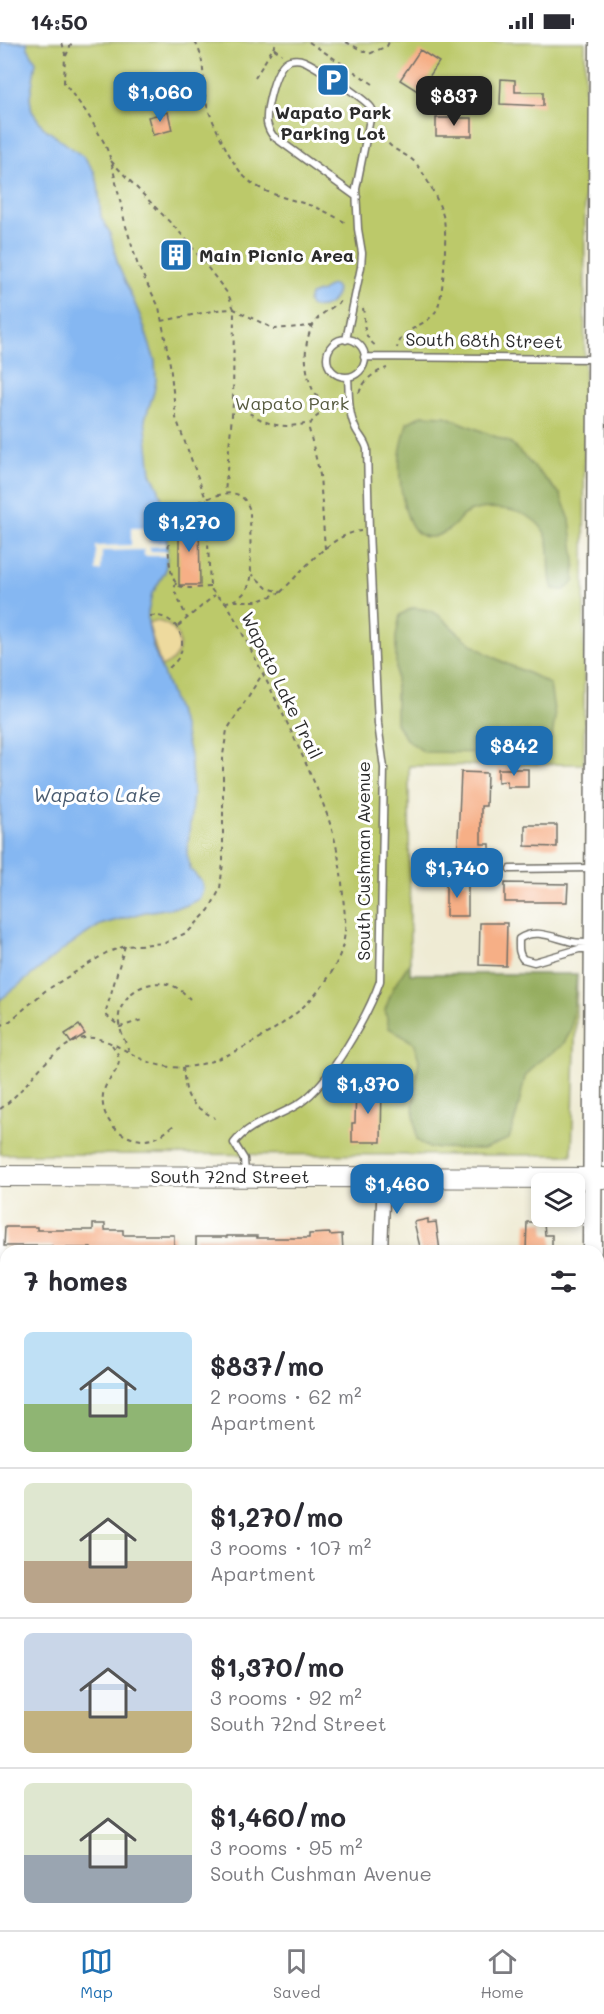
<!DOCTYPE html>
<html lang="en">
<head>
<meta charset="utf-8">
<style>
	body { margin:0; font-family:Mali,sans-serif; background:#f2f2f3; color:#2b2b33; height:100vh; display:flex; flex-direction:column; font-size:22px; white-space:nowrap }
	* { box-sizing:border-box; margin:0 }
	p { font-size:20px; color:#7c7c81 }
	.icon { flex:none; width:33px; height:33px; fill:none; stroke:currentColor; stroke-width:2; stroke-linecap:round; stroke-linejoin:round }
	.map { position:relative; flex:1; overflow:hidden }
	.side { position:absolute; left:0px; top:1203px; width:604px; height:686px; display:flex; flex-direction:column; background:#fff; border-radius:18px 18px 0 0; box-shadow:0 3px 9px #0003 }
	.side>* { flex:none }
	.buttons { position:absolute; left:531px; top:1131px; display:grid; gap:12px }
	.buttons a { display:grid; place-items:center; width:54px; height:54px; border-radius:9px; background:#fff; box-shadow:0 3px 9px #0003; font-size:30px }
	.price { position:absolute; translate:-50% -51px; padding:0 14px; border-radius:12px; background:#1f6fb2; color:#fff; font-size:20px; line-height:39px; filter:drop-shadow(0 2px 3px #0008) }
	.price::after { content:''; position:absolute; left:50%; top:36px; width:18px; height:14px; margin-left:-9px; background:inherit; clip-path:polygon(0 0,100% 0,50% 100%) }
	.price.active { background:#222; color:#fff }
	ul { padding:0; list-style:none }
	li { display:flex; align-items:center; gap:18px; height:150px; padding:0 24px }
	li+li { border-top:2px solid #e1e1e2 }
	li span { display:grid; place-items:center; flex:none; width:168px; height:120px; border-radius:9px; color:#555 }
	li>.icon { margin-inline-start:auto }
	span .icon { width:72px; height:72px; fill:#fffc; stroke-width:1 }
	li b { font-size:26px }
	h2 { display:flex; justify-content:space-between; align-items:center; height:72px; padding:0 24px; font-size:26px }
	.status { display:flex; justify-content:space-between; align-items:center; height:42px; padding:0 30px; background:#fff; direction:ltr }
	.status svg { height:16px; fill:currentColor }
	.menu { display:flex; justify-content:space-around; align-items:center; height:84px; border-top:2px solid #e1e1e2; background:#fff; font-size:16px; color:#7c7c81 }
	.menu a { display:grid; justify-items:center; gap:3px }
	.menu .active { color:#1f6fb2 }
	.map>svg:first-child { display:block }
	.green { fill:#bcc96b; stroke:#747a4b; stroke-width:1.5 }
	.forest { fill:#95ad5f; stroke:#606c45; stroke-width:1.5 }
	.sand { fill:#eeda9e; stroke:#8c8264; stroke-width:1.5 }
	.water { fill:#85b7f2; stroke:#58718e; stroke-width:1.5 }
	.pier { fill:#efebd4 }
	.building { fill:#f6af86 }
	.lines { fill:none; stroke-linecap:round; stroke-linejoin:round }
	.lane-casing { stroke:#706e66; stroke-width:9 }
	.street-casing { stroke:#706e66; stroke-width:15 }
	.secondary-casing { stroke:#706e66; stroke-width:21 }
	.primary-casing { stroke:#706e66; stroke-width:22 }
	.path { stroke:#706e66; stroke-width:2; stroke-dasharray:4.5 4.5; stroke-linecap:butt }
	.lane { stroke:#fff; stroke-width:6 }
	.street { stroke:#fff; stroke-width:12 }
	.secondary { stroke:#fff; stroke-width:18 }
	.primary { stroke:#fff; stroke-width:20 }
	.labels { text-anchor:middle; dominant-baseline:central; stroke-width:6; stroke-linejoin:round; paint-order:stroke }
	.poi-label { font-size:18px; font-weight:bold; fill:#2b2b2b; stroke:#fff }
	.street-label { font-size:18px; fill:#2b2b2b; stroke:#fff }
	.park-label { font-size:18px; fill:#565a3e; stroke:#fff }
	.water-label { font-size:20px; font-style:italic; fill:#4a5c71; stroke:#fff }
</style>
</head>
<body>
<div class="status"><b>14:50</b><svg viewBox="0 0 49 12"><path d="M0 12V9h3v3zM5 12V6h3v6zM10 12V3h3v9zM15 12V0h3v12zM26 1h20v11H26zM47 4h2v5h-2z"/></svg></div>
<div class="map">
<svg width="604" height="1888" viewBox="0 0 604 1888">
	<rect width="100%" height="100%" fill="#fff"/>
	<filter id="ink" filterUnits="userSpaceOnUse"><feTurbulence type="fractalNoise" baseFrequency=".0167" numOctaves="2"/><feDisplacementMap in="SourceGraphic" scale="12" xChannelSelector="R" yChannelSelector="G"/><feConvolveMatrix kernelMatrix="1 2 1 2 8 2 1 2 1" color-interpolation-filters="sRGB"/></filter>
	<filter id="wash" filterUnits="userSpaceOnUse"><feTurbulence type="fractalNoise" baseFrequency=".008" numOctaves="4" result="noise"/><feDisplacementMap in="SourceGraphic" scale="24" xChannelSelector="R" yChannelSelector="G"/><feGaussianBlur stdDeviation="1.35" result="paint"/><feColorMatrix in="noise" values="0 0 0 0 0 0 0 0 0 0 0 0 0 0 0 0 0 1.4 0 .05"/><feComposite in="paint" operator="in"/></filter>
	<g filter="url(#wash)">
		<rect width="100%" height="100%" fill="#efebd4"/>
		<!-- green -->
		<path class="green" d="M 0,0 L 585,0 L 584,722 L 409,724 L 410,932 L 577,932 L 572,1113 L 0,1112 Z"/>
		<!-- forest -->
		<path class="forest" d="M 422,373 L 445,374 L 511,401 L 560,452 L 570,478 L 575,519 L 574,540 L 564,548 L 553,547 C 544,524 558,498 535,479 C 519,466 483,462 465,472 C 459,475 457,482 452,485 C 448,489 436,495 431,495 C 402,498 398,432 400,413 C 401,402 405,392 407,381 Z
			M 412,566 C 442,567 442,579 463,595 C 474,604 487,612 499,618 C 517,628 532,630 550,643 L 555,675 L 552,696 L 541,707 L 503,711 L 424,710 L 406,697 L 396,681 L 396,595 L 400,573 Z
			M 410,920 L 410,932 L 577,932 L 571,989 L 562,1004 L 538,1020 L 525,1035 L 517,1071 L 509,1097 L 483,1107 L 429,1106 L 417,1098 L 413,1063 L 419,1018 L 414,1001 L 389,986 L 385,968 L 393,946 Z"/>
		<!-- sand -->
		<path class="sand" d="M 155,579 C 184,582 188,616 161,625 L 148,581 Z"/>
		<!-- water -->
		<path class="water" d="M 0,0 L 27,0 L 28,6 L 36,20 L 30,56 L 32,69 L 43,85 L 85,116 L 94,129 L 98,142 L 101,175 L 110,191 L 118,223 L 141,276 L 155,319 L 156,339 L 154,350 L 145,377 L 151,431 L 158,445 L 167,475 L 167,514 L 165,530 L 152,552 L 148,570 L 148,581 L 153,605 L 183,684 L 190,713 L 193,751 L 187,812 L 191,828 L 202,840 L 203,848 L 199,857 L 185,864 L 145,870 L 100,883 L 68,904 L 0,958 Z
			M 331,243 L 334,243 L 337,247 C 336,261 323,269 310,264 L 308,260 L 310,253 L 322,249 Z"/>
		<!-- pier -->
		<path class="pier" d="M 131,486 L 149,486 L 149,500 L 166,500 L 166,504 L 150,505 L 150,509 L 167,509 L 167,514 L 144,514 L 144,508 L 102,509 L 101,529 L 96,529 L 96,504 L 131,503 Z"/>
		<g id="blocks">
			<!-- building -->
			<path class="building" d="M 420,8 L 439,20 L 419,50 L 400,38 Z
				M 501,37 L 515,38 L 515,50 L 543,50 L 543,64 L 500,62 Z
				M 168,70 L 172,88 L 153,93 L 148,75 Z
				M 436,76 L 472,76 L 472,94 L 436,94 Z
				M 185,201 L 190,219 L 168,225 L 163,207 Z
				M 179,478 L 199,478 L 200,543 L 179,543 Z
				M 498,727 L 528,727 L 528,745 L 507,745 L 507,739 L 498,740 Z
				M 461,730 L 487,731 L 486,764 L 481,764 L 481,802 L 490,802 L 490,818 L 457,818 Z
				M 525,783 L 557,783 L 557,805 L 525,804 Z
				M 446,840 L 468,840 L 468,874 L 446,874 Z
				M 505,841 L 568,842 L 567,860 L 505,860 Z
				M 480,881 L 507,881 L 506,924 L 479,923 Z
				M 79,983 L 85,992 L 71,1001 L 65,992 Z
				M 356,1044 L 382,1044 L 381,1100 L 352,1100 L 352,1081 L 355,1081 Z
				M 428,1177 L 428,1181 L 436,1180 L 440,1209 L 421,1209 L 414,1180 Z
				M 527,1180 L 544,1180 L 545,1193 L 552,1193 L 552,1208 L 526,1208 Z
				M 93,1182 L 105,1182 L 105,1188 L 123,1188 L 123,1193 L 174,1193 L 174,1209 L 92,1209 L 91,1206 L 67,1206 L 68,1209 L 53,1209 L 52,1204 L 4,1204 L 5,1185 L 37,1185 L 37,1188 L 93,1188 Z
				M 330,1191 L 330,1193 L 342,1192 L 343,1209 L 196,1209 L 196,1195 L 227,1195 L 227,1194 L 257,1194 L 257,1196 L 309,1196 L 309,1192 Z"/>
		</g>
	</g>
	<g filter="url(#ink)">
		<use href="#blocks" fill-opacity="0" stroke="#706e66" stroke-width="1.5"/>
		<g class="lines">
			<!-- lane casing -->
			<g class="lane-casing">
				<path id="lane" d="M327 316a19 19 0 1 1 38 0a19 19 0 1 1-38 0Z
					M 346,298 L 361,225 L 362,211 L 358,187 L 356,147 L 372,67 C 369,59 314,23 304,19 C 300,17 294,17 290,18 C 275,22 266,67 267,81 C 268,86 270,90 273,94 L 357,155
					M 364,315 L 595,317
					M 510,827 L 593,826
					M 593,907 L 579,907 L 534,920 L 523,917 C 518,911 519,905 519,897 C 536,885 556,897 573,900 C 579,901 587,901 593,901
					M 245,1132 L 244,1117 L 234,1101 C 251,1079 278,1076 300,1061 C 330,1041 368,973 380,939 L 384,726 L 378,682 L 369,489 L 367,407 C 365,398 358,393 355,385 C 348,371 349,350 348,335
					M 0,1348 L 6,1348
					M 598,1758 L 604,1758
					M 79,1888 L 79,1882"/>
			</g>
			<!-- street casing -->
			<g class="street-casing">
				<path id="street" d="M 381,1209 L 384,1135
					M 0,1545 L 6,1545
					M 598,1546 L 604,1546
					M 177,1888 L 177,1882"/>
			</g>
			<!-- secondary casing -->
			<g class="secondary-casing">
				<path id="secondary" d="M 592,1209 L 599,0
					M 586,1888 L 586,1882"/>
			</g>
			<!-- primary casing -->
			<g class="primary-casing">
				<path id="primary" d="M 0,1134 L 604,1136"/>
			</g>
			<!-- path -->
			<path class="path" d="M 195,0 C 207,19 201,45 208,67 C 215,85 233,126 248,138 C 268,155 296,157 320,167 C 329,171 339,177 348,182
				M 309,0 L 376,44
				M 346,0 L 369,12 L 387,4 L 389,0
				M 273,6 L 277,0
				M 66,14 L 72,0
				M 255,36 L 273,6 L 282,12
				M 378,87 C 382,93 386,100 392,105 C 401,112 411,114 418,124 C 426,134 442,165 444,178 C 447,193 444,257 436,269 C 425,286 403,284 397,306
				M 111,119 L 185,196 L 228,252 L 234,267 L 233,362 L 225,451
				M 363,266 C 366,282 360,292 377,305
				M 162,279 L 217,268 L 234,267 L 274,287 L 312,284
				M 359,351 C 364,338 374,330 387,326
				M 234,362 C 265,380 273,389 310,381
				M 329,369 C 324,362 316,354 312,346 C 303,324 302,292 320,274 C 326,269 333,265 340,260 L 343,261
				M 325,507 L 320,433 L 309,387 C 311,373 329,367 342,365
				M 176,541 L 174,548 L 187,576
				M 210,545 C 202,545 185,548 178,543 C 166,534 166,483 175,471 C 180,464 192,462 200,459 C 219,453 242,441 250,469 L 251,536 C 248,550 240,558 226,560
				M 281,550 C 301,530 332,491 361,489
				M 234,559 L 259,559 L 281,550 L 267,546 L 252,532
				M 150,574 C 172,571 188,592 180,613 C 177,619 172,623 167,628
				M 178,584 L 215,553
				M 125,904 L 105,972 L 120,985 L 142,978
				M 0,984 L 10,979 L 45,949 L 106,911 L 125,904 L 165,901 L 188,890 L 209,868 L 220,847 L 223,820 L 223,713 L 227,688 L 263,631
				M 112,1003 C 116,1008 119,1013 119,1019 C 118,1030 107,1038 104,1048 C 97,1073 118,1098 144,1098 C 157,1098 166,1090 175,1082
				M 129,1009 C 125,998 117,985 119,973 C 123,950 149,936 171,943 C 179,946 184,951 190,957
				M 183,1025 C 186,1056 187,1061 215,1076
				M 0,1067 C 29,1046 42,1014 77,998 C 101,988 128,1013 149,1020 C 164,1026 183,1027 198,1023 C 227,1016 255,1000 279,984 C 311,962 341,930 345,890 C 346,878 344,866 343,854 C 340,802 328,771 307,724 C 283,670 256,618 229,565 C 224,557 215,555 210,545 L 206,457 L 176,376 L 170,322 L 159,265 L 138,224 L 125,181 L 111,118 L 105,102 L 87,71 L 64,41 L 65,12 L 62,0"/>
			<!-- lane -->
			<use href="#lane" class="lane"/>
			<!-- street -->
			<use href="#street" class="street"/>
			<!-- secondary -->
			<use href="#secondary" class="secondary"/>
			<!-- primary -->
			<use href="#primary" class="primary"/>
		</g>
	</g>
	<!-- icons -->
	<defs>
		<g id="parking-square" transform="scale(1.725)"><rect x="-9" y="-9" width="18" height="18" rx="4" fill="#1f6fb2" stroke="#fff"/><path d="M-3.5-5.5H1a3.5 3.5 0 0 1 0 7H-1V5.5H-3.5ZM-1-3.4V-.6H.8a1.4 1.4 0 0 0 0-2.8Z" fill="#fff"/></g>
		<g id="building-square" transform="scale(1.725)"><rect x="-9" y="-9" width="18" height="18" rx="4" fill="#1f6fb2" stroke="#fff"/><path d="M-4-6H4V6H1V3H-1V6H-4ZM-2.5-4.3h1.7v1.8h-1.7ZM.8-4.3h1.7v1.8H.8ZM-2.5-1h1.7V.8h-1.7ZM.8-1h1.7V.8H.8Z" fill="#fff"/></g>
	</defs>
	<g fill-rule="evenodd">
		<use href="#parking-square" x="333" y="38"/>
		<use href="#building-square" x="176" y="213"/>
	</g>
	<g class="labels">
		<!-- poi labels -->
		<g class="poi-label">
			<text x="333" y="70">Wapato Park<tspan x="333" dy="21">Parking Lot</tspan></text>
			<text x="199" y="213" text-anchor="start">Main Picnic Area</text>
		</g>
		<!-- street labels -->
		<g class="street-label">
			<text transform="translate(484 298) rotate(1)">South 68th Street</text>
			<text transform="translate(282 643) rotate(64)">Wapato Lake Trail</text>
			<text transform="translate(363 819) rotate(-90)">South Cushman Avenue</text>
			<text x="230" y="1134">South 72nd Street</text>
		</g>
		<!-- park labels -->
		<g class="park-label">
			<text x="292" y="361">Wapato Park</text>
		</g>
		<!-- water labels -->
		<g class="water-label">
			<text x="97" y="752">Wapato Lake</text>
		</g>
	</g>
</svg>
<div class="buttons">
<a><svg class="icon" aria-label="layers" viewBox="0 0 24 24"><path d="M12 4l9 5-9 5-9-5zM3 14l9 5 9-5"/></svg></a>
</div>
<b class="price" style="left:160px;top:81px">$1,060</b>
<b class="price active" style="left:454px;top:85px">$837</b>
<b class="price" style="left:189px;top:511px">$1,270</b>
<b class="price" style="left:514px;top:735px">$842</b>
<b class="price" style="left:457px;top:857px">$1,740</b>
<b class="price" style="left:368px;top:1073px">$1,370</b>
<b class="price" style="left:397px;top:1173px">$1,460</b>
<section class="side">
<h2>7 homes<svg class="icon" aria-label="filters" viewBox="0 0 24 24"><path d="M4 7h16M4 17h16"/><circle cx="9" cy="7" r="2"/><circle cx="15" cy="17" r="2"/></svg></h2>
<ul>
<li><span style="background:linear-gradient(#bfe0f5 60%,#8fb573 0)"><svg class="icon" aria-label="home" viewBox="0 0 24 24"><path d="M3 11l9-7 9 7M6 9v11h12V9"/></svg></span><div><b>$837/mo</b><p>2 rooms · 62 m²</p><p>Apartment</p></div></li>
<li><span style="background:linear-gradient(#dfe7d0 65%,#b9a48a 0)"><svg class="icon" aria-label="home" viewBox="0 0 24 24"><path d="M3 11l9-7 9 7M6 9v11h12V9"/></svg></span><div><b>$1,270/mo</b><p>3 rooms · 107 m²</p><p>Apartment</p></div></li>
<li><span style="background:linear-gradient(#c9d6e8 65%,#c2b280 0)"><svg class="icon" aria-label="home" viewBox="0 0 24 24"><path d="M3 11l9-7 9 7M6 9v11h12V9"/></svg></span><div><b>$1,370/mo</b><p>3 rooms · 92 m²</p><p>South 72nd Street</p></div></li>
<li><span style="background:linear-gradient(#dfe7d0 60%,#9aa5b1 0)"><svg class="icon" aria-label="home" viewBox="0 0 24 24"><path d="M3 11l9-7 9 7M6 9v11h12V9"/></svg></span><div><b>$1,460/mo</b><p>3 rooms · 95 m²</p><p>South Cushman Avenue</p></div></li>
</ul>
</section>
</div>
<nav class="menu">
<a class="active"><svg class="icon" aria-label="map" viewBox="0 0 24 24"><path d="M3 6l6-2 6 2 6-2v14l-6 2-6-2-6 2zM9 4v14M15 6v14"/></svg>Map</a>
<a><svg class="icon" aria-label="saved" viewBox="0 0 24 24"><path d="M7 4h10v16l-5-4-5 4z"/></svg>Saved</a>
<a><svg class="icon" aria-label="home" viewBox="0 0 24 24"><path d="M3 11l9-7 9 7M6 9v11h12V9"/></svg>Home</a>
</nav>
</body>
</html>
